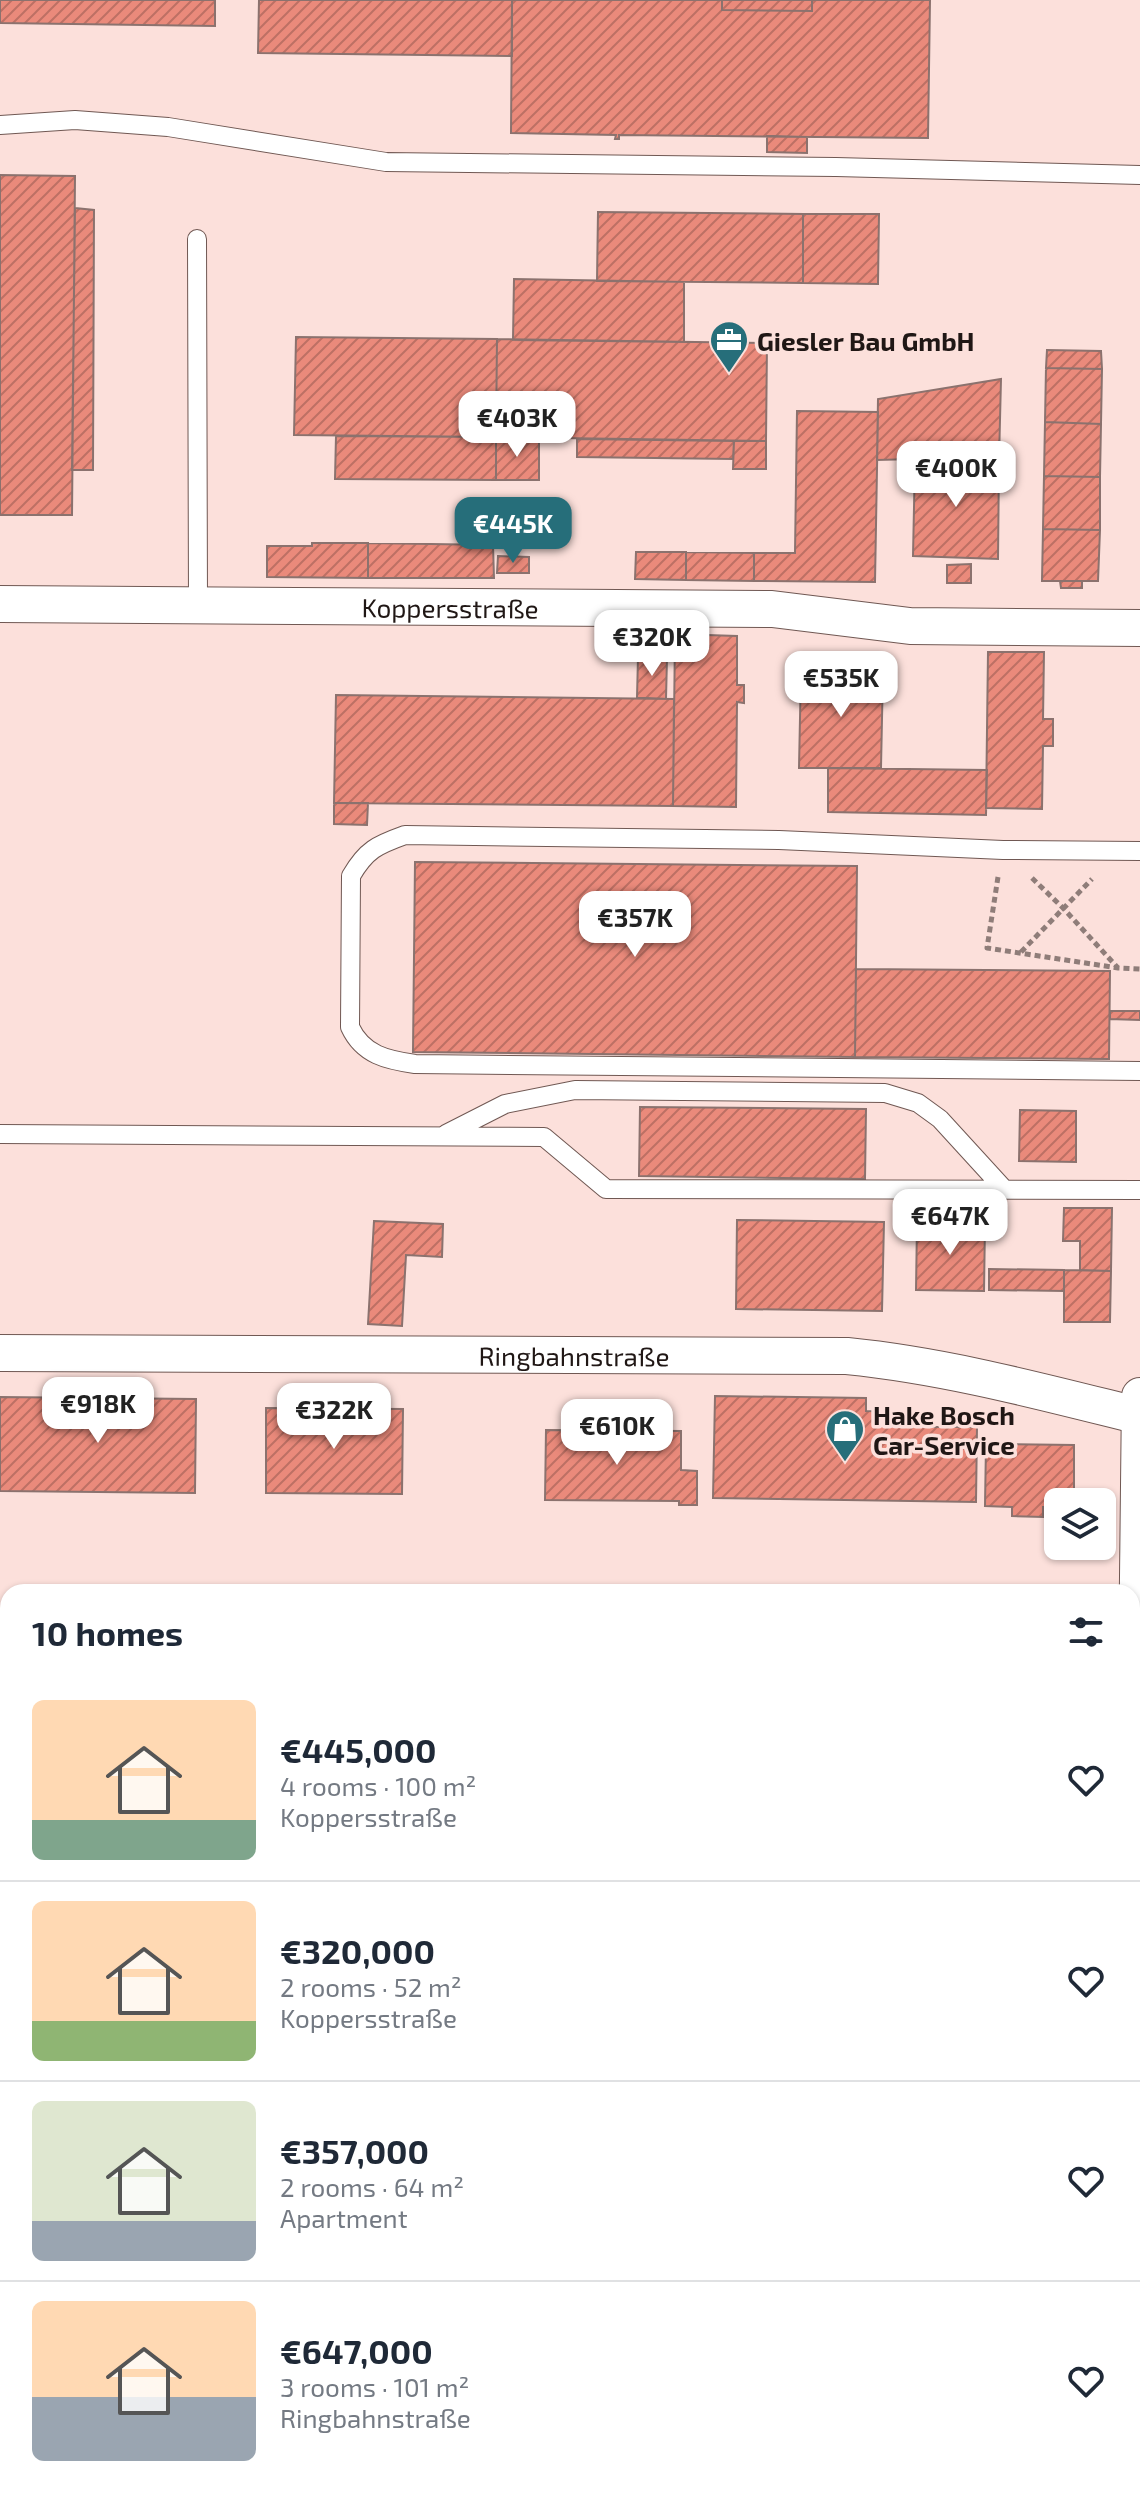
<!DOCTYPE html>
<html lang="en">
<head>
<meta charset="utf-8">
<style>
	body { margin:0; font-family:"Exo 2",sans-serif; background:#f6f6f7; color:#1f2937; height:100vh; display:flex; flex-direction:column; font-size:30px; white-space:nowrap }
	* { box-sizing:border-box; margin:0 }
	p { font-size:26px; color:#747a83 }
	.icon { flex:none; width:44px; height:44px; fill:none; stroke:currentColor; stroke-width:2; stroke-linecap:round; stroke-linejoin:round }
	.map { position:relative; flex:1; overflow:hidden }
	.panel { position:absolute; left:0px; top:1584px; width:1140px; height:912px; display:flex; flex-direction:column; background:#fff; border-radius:24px 24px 0 0; box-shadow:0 2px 6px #0004 }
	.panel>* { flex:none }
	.tools { position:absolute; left:1044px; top:1488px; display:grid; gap:16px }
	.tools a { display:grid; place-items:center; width:72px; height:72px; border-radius:12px; background:#fff; box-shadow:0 2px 6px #0004; font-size:40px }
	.price { position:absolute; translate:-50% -68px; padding:0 18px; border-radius:16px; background:#fff; color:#222; font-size:26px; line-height:52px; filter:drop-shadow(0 2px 4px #0008) }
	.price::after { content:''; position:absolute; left:50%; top:48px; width:24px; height:18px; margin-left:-12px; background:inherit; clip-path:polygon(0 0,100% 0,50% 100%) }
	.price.active { background:#266e7a; color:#fff }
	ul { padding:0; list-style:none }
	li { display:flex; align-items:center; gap:24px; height:200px; padding:0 32px }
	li+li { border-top:2px solid #e0e1e3 }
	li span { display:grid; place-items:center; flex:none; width:224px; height:160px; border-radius:12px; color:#555 }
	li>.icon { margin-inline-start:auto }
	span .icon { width:96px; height:96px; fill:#fffc; stroke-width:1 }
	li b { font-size:34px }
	h2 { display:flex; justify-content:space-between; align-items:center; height:96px; padding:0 32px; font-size:34px }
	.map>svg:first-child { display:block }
	.building { fill:url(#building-hatch); stroke:#8b726e; stroke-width:2 }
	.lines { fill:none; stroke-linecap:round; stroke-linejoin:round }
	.lane-casing { stroke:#705853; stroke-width:20 }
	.street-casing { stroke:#705853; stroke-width:38 }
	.path { stroke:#8f7d79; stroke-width:5; stroke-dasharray:6 4; stroke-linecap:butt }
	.lane { stroke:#fff; stroke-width:18 }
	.street { stroke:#fff; stroke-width:36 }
	.labels { text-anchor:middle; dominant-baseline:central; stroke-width:7; stroke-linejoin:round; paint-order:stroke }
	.poi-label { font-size:26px; font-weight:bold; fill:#201715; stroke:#fce0db; text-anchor:start }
	.street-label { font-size:26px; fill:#201715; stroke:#fce0db }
</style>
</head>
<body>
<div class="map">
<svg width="1140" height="2496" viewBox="0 0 1140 2496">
	<defs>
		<pattern id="building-hatch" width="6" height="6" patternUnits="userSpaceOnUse" patternTransform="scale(2)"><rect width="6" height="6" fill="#ea8a7b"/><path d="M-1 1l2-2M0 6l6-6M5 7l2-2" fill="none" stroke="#bd7064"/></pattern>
	</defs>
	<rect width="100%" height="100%" fill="#fce0db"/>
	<!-- building -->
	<path class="building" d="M 0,0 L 215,0 L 215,26 L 0,23 Z
		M 259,0 L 512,0 L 512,56 L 258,53 Z
		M 512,0 L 722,0 L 722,10 L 812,11 L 812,0 L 930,0 L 928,138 L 619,135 L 619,139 L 615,139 L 616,135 L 511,133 Z
		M 722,0 L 812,0 L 812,11 L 722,10 Z
		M 767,136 L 807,137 L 807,153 L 767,152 Z
		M 0,175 L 75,176 L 72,515 L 0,515 Z
		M 75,208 L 94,210 L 93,470 L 72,470 Z
		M 598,212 L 803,214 L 803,283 L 597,281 Z
		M 803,214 L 879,214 L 878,284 L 803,283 Z
		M 514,279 L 684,282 L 684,342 L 513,340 Z
		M 296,337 L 497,339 L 496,437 L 294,435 Z
		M 497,339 L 767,343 L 766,441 L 496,437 Z
		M 1047,350 L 1101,351 L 1102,369 L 1046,368 Z
		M 1046,368 L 1102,369 L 1101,424 L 1045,422 Z
		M 1001,379 L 999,461 L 915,459 L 877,460 L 878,399 Z
		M 797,411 L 878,412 L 875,582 L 754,581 L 754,553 L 795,553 Z
		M 1045,422 L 1101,424 L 1100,477 L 1044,476 Z
		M 336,436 L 496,437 L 496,480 L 335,479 Z
		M 496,437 L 539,439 L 539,480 L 496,480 Z
		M 577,439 L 734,441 L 733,459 L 577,457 Z
		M 734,441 L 766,441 L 766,469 L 733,469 Z
		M 915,459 L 999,461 L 998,559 L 913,556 Z
		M 1044,476 L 1100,477 L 1100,530 L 1043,529 Z
		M 1043,529 L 1100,530 L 1098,581 L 1042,581 Z
		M 312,543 L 368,543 L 368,578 L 267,577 L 267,546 L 312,546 Z
		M 368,543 L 493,545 L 494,578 L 368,578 Z
		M 636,552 L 686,552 L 686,580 L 635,579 Z
		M 686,552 L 754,553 L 754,581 L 686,580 Z
		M 498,556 L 529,557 L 529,573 L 497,573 Z
		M 971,564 L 971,583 L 947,583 L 947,565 Z
		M 1060,581 L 1082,581 L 1082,588 L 1061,588 Z
		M 675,634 L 737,636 L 737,685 L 744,685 L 744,703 L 737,702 L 736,807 L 673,806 Z
		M 988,652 L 1044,652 L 1043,719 L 1053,719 L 1053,746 L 1043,746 L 1042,809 L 986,808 Z
		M 638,657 L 667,658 L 666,699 L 637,698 Z
		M 801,669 L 883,670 L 881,768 L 799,768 Z
		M 336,695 L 674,699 L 673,806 L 334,803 Z
		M 828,768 L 987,770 L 986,815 L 828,812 Z
		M 334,803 L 368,803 L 367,825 L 334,824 Z
		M 415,862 L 857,866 L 855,1057 L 413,1052 Z
		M 856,969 L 1110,971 L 1109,1059 L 855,1057 Z
		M 1110,1011 L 1140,1011 L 1140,1020 L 1110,1019 Z
		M 640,1107 L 866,1109 L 865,1179 L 639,1176 Z
		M 1020,1110 L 1076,1111 L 1076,1162 L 1019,1161 Z
		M 1064,1208 L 1112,1208 L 1111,1271 L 1080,1270 L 1080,1241 L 1063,1241 Z
		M 737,1220 L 884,1222 L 882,1311 L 736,1309 Z
		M 374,1221 L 443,1224 L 442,1257 L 406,1255 L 402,1326 L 368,1324 Z
		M 917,1223 L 985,1224 L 984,1291 L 916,1290 Z
		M 989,1269 L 1064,1270 L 1064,1291 L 989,1290 Z
		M 1064,1270 L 1111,1271 L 1110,1322 L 1064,1322 Z
		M 715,1396 L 866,1398 L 866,1411 L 922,1412 L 921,1427 L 977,1427 L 976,1502 L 713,1498 Z
		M 0,1397 L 196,1399 L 195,1493 L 0,1491 Z
		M 266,1408 L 403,1409 L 402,1494 L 266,1493 Z
		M 546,1430 L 681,1431 L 681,1470 L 697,1471 L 697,1505 L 679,1505 L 679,1501 L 545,1500 Z
		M 986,1444 L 1074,1445 L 1074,1502 L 1058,1502 L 1058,1507 L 1043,1507 L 1043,1517 L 1012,1516 L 1012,1507 L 985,1506 Z
		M 0,1947 L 8,1947 L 8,2021 L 0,2021 Z
		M 0,2021 L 8,2021 L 8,2082 L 0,2082 Z
		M 0,2082 L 8,2082 L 8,2171 L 0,2171 Z
		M 0,2300 L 8,2300 L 8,2364 L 0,2364 Z
		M 211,2488 L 264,2488 L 264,2490 L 211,2490 Z
		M 357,2488 L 991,2488 L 991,2496 L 357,2496 Z"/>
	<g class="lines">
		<!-- lane casing -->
		<g class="lane-casing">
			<path id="lane" d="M 0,125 L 75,120 L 168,127 L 386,162 L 836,167 L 1140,175
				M 197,239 L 198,606
				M 1140,851 L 1003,850 L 779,840 L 405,835 C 377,845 366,850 351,876 L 350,1027 C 363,1055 387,1060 415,1064 L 1140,1071
				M 0,1134 L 544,1137 L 606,1189 L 1140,1190
				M 446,1134 L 505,1104 L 575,1090 L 885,1093 L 918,1103 L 940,1119 L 1004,1189
				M 1024,2488 L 1025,2496
				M 180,2496 L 181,2488
				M 290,2496 L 290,2488"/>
		</g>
		<!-- street casing -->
		<g class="street-casing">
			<g id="street">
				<path id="s1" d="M 0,604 L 772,609 L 910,626 L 1140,628"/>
				<path id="s2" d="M 0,1353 L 847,1356 C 947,1366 1043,1392 1140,1416"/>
				<path d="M 0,2233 L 8,2233"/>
				<path d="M 1134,2247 L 1134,1937 L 1140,1396"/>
			</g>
		</g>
		<!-- path -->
		<path class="path" d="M 998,877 L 987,948 L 1118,968
			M 1032,878 L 1063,908 L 1118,968 L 1140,969
			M 1021,952 L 1092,879"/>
		<!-- lane -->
		<use href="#lane" class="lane"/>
		<!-- street -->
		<use href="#street" class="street"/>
	</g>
	<!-- icons -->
	<defs>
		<g id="office-pin" transform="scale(2)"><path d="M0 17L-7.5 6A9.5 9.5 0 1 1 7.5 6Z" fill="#266e7a" stroke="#fce0db"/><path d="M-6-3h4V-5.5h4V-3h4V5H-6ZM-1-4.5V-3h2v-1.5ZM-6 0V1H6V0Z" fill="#fff"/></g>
		<g id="shop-pin" transform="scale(2)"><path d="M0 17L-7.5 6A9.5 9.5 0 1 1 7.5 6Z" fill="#266e7a" stroke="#fce0db"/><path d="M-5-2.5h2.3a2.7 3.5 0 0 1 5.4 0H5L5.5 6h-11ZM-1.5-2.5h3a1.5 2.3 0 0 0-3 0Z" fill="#fff"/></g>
	</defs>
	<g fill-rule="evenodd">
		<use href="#office-pin" x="729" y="340"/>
		<use href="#shop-pin" x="845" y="1429"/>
	</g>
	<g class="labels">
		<!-- poi labels -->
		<g class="poi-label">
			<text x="757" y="340">Giesler Bau GmbH</text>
			<text x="873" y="1414">Hake Bosch<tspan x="873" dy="30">Car-Service</tspan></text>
		</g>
		<!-- street labels -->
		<g class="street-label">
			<text stroke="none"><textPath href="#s1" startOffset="450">Koppersstraße</textPath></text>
			<text stroke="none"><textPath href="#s2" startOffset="574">Ringbahnstraße</textPath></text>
		</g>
	</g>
</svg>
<div class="tools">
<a><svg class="icon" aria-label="layers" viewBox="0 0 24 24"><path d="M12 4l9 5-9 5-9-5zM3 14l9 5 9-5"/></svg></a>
</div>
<b class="price" style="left:517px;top:459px">€403K</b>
<b class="price" style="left:956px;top:509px">€400K</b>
<b class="price active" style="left:513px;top:565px">€445K</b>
<b class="price" style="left:652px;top:678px">€320K</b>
<b class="price" style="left:841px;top:719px">€535K</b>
<b class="price" style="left:635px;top:959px">€357K</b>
<b class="price" style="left:950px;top:1257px">€647K</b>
<b class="price" style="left:98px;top:1445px">€918K</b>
<b class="price" style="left:334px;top:1451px">€322K</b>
<b class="price" style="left:617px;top:1467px">€610K</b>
<section class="panel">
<h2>10 homes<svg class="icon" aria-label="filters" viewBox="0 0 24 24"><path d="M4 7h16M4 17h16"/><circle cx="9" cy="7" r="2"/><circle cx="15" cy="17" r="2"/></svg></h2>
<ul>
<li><span style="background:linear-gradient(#ffd9b3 75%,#7fa58c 0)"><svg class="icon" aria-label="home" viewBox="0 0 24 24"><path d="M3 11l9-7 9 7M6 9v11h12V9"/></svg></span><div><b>€445,000</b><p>4 rooms · 100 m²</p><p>Koppersstraße</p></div><svg class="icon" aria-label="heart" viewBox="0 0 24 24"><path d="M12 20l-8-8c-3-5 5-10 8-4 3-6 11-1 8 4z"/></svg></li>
<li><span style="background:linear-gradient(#ffd9b3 75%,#8fb573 0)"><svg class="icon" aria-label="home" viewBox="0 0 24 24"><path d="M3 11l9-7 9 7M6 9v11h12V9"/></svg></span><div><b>€320,000</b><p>2 rooms · 52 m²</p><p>Koppersstraße</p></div><svg class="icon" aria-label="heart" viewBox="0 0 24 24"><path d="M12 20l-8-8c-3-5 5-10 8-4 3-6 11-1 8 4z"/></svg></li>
<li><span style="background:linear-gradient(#dfe7d0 75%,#9aa5b1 0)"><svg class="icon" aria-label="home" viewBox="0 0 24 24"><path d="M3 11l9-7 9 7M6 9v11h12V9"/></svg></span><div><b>€357,000</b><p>2 rooms · 64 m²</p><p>Apartment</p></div><svg class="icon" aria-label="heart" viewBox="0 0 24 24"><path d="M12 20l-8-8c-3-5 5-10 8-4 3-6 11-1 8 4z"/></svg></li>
<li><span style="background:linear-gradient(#ffd9b3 60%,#9aa5b1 0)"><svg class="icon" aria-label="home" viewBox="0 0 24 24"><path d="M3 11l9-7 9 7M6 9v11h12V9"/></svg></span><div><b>€647,000</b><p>3 rooms · 101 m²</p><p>Ringbahnstraße</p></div><svg class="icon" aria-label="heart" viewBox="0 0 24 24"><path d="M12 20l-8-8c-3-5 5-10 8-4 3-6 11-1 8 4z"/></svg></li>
</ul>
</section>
</div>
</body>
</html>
